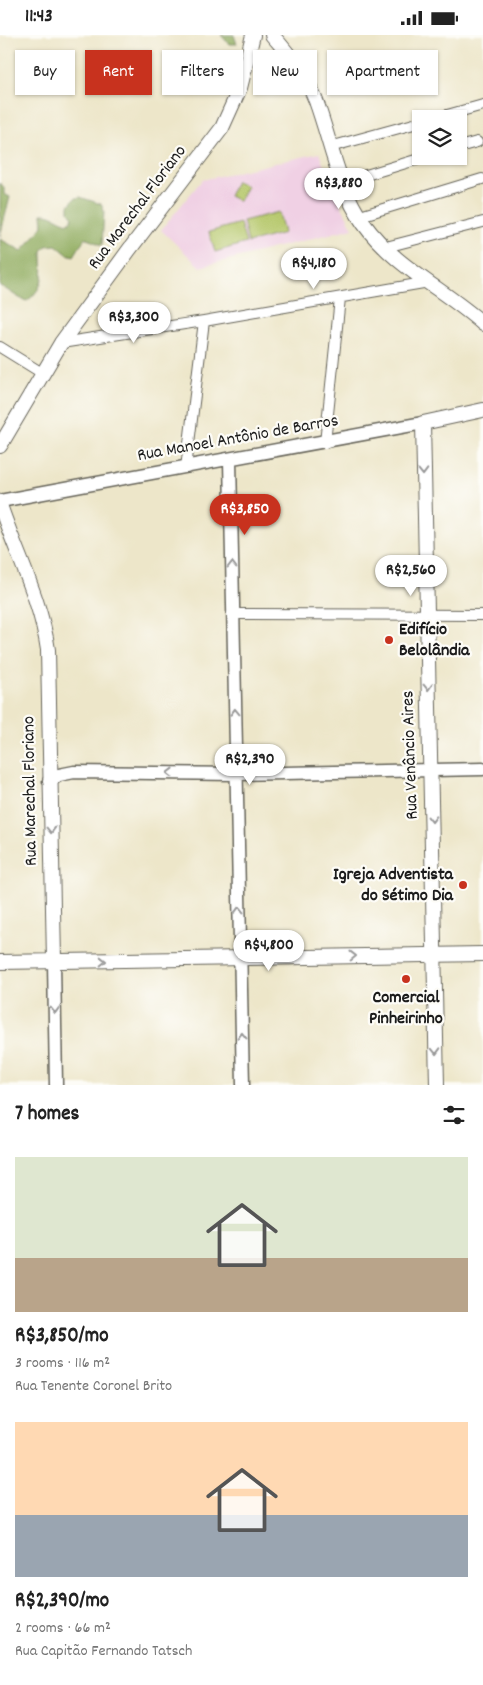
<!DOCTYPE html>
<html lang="en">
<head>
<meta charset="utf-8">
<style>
	body { margin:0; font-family:Dekko,sans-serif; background:#f2f2f2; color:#222; height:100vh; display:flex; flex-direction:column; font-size:19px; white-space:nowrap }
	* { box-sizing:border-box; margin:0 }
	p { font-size:16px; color:#767676 }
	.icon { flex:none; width:28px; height:28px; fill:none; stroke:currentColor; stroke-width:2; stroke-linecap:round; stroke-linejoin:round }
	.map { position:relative; height:1050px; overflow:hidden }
	.sheet { display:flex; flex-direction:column; background:#fff; flex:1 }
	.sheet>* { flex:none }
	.hud { position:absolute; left:15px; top:15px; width:454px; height:45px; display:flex; gap:10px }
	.tools { position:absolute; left:412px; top:75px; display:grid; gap:10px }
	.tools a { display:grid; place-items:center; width:55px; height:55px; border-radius:0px; background:#fff; box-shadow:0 1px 4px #0004; font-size:25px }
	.price { position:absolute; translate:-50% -42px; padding:0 11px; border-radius:18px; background:#fff; color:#222; font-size:16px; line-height:32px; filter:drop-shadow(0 1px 2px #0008) }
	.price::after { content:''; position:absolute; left:50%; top:30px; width:15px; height:11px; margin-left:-8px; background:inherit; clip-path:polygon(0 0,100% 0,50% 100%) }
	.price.selected { background:#c8321e; color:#fff }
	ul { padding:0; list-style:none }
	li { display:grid; align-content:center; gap:10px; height:265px; padding:0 15px }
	li span { display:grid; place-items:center; height:155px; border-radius:0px; color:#555 }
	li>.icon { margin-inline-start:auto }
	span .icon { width:90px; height:90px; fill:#fffc; stroke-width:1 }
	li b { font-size:21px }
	h2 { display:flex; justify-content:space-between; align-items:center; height:60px; padding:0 15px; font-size:21px }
	.tag { padding:0 18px; border-radius:0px; background:#fff; box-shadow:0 1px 4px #0004; font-size:18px; line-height:45px }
	.tag.selected { background:#c8321e; color:#fff }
	.status { display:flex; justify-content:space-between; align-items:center; height:35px; padding:0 25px; background:#fff; direction:ltr }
	.status svg { height:14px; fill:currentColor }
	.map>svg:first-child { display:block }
	.built { fill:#f0d0e4 }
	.green { fill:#b5c76a; stroke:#687243 }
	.forest { fill:#90ac5e; stroke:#56643d }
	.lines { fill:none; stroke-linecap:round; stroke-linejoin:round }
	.minor-casing { stroke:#656359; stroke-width:12 }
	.tertiary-casing { stroke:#656359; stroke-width:15 }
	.secondary-casing { stroke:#656359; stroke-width:16 }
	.minor { stroke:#fff; stroke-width:10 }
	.tertiary { stroke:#fff; stroke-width:12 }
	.secondary { stroke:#fff; stroke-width:14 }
	.oneway { stroke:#999 }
	.poi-dot { fill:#c8321e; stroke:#fdfcf7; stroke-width:2 }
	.labels { text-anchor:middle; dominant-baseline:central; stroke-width:4.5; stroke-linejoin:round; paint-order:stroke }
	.street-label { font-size:18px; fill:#1c1c1c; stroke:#fdfcf7 }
	.poi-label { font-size:18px; font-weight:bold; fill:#1c1c1c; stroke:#fdfcf7; text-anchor:start }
</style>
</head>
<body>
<div class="status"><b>11:43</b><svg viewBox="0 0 49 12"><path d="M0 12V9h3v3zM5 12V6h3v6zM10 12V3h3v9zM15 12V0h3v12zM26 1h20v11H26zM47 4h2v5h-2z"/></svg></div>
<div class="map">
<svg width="483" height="1050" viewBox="0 0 483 1050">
	<rect width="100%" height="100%" fill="#fdfcf7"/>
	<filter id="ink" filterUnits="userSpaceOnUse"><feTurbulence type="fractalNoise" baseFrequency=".02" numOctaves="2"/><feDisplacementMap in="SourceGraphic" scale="10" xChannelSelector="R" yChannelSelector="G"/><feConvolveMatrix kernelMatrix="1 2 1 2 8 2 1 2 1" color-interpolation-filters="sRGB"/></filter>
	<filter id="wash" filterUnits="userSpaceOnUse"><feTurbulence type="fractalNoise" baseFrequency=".0096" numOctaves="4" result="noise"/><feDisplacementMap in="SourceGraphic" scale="20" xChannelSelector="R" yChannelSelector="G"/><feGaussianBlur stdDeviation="1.12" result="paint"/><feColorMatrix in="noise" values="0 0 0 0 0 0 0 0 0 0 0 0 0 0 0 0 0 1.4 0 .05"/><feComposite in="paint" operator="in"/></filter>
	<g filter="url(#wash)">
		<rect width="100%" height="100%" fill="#ede6c9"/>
		<!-- built -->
		<path class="built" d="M 319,118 L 332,153 L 353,193 L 200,232 L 161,195 L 202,145 Z"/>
		<!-- green -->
		<path class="green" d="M 236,146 L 247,151 L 239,166 L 229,161 Z
			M 279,177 L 284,198 L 248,208 L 243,186 Z
			M 240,188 L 246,208 L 215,217 L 209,197 Z"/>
		<!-- forest -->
		<path class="forest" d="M 221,0 L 234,0 L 237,9 L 229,9 Z
			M 0,148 L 4,152 L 4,159 L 10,162 L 0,201 Z
			M 80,162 L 101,169 L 104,176 L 102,210 L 85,203 L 74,221 L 67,219 L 56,210 L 46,211 L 42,216 C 42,239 47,250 27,266 C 18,264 9,255 0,251 L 0,204 L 22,216 L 43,191 L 42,179 C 53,178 58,186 69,188 L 73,182 L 69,177 L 69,170 L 74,164 Z"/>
	</g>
	<g filter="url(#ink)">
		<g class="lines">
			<!-- minor casing -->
			<g class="minor-casing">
				<path id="minor" d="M 433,84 L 483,70
					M 330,112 L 421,87
					M 459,112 L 477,107
					M 343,147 L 429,121
					M 360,181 L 482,144
					M 386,212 L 483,187
					M 61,308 L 204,286 L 429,247
					M 0,312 L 42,338
					M 325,408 L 340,263
					M 186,433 L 204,286
					M 232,579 L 483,580"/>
			</g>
			<!-- tertiary casing -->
			<g class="tertiary-casing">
				<path id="tertiary" d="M 230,425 L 243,1050
					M 0,466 L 423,388
					M 49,746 L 59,740 L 74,737 L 236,739 L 483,734
					M 54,926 L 56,1050"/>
			</g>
			<!-- secondary casing -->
			<g class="secondary-casing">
				<path id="secondary" d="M 272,0 C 290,20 306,41 316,66 C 331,107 338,153 364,189 C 394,231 445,255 483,289
					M 0,411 L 61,308 L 129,215 L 222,93 L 240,53 L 253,0
					M 0,470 C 16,518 41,565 48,615 L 54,926
					M 0,927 L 483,919
					M 437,1050 L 423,388 L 483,375"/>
			</g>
			<!-- minor -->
			<use href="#minor" class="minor"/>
			<!-- tertiary -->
			<use href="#tertiary" class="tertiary"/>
			<!-- secondary -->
			<use href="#secondary" class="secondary"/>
		</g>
		<!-- one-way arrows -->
		<defs><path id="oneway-chevron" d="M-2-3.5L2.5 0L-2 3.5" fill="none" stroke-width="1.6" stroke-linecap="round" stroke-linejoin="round" transform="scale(1.25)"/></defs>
		<g class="oneway">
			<use href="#oneway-chevron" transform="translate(423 437) rotate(89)"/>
			<use href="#oneway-chevron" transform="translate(232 530) rotate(-90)"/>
			<use href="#oneway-chevron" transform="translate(428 652) rotate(88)"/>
			<use href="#oneway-chevron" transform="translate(235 677) rotate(-92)"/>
			<use href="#oneway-chevron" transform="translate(170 738) rotate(-179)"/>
			<use href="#oneway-chevron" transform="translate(432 784) rotate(89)"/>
			<use href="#oneway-chevron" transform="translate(51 795) rotate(88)"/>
			<use href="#oneway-chevron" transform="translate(239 875) rotate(-91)"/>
			<use href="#oneway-chevron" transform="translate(353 921) rotate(-1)"/>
			<use href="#oneway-chevron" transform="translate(103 926) rotate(-1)"/>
			<use href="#oneway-chevron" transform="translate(55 975) rotate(89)"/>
			<use href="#oneway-chevron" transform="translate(242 1001) rotate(-91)"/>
			<use href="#oneway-chevron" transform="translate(436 1016) rotate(89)"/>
		</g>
	</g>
	<!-- markers -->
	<g class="poi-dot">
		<circle cx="389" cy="605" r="5"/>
		<circle cx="463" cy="850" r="5"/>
		<circle cx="406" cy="944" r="5"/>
	</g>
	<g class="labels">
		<!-- street labels -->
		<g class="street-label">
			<text transform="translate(138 173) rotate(-53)">Rua Marechal Floriano</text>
			<text transform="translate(238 404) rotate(-10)">Rua Manoel Antônio de Barros</text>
			<text transform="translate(411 720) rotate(-92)">Rua Venâncio Aires</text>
			<text transform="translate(31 756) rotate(-91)">Rua Marechal Floriano</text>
		</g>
		<!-- poi labels -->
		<g class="poi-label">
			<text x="399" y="595">Edifício<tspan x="399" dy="21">Belolândia</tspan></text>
			<text x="453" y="840" text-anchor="end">Igreja Adventista<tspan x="453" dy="21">do Sétimo Dia</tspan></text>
			<text x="406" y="963" text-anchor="middle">Comercial<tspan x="406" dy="21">Pinheirinho</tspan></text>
		</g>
	</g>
</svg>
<div class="tools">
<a><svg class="icon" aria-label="layers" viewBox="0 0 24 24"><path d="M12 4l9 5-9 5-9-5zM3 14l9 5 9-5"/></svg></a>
</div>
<b class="price" style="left:339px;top:175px">R$3,880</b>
<b class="price" style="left:314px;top:255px">R$4,180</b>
<b class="price" style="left:134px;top:309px">R$3,300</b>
<b class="price selected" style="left:245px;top:501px">R$3,850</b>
<b class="price" style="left:411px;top:562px">R$2,560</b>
<b class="price" style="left:250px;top:751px">R$2,390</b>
<b class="price" style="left:269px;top:937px">R$4,800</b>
<div class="hud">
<a class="tag">Buy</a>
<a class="tag selected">Rent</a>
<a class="tag">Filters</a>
<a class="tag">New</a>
<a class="tag">Apartment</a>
</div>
</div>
<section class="sheet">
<h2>7 homes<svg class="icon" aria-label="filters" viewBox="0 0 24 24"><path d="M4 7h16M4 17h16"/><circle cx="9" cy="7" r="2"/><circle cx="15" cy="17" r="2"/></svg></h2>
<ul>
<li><span style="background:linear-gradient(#dfe7d0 65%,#b9a48a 0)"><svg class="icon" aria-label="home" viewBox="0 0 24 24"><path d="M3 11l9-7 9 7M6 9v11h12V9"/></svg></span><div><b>R$3,850/mo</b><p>3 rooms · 116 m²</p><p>Rua Tenente Coronel Brito</p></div></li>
<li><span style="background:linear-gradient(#ffd9b3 60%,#9aa5b1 0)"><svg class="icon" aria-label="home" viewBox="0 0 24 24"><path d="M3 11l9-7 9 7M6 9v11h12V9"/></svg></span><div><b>R$2,390/mo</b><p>2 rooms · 66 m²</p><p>Rua Capitão Fernando Tatsch</p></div></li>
</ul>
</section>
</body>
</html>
